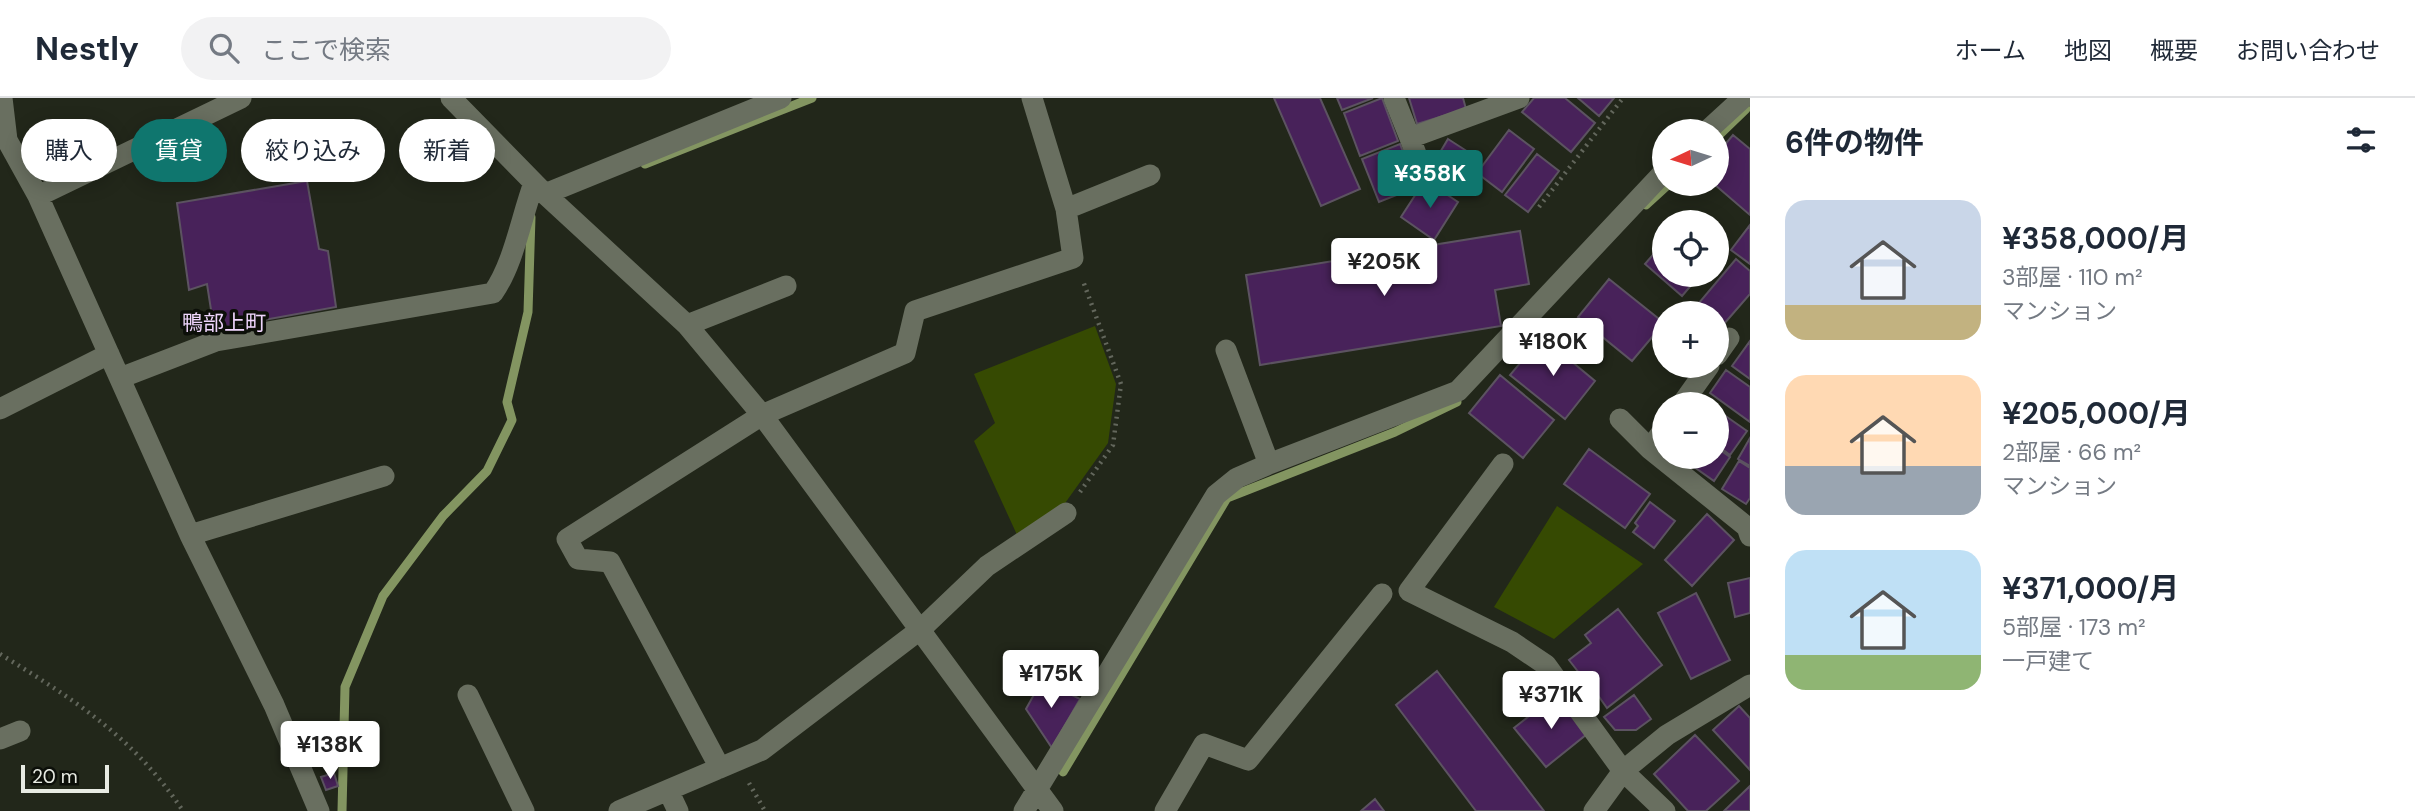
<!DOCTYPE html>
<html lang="ja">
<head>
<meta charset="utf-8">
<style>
	body { margin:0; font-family:"DM Sans","Noto Sans JP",sans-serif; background:#f2f2f3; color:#1f2937; height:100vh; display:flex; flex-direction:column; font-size:26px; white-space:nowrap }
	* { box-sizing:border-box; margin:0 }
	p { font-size:23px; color:#747a83 }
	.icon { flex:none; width:38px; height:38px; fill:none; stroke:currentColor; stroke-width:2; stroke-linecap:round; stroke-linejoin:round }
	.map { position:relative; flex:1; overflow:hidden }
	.details { display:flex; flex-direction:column; background:#fff; width:665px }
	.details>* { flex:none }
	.guide { position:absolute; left:21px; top:21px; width:665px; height:63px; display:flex; gap:14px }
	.needle { width:46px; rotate:266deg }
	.controls { position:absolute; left:1652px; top:21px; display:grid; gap:14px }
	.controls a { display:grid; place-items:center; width:77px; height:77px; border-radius:50%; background:#fff; box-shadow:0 4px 18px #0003; font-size:35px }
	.scale { position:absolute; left:21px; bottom:18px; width:88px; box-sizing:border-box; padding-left:7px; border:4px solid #e8ebe3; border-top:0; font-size:19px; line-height:24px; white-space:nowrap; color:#e8ebe3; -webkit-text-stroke:5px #0c0f09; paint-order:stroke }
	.price { position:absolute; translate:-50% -60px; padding:0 16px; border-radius:7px; background:#fff; color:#222; font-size:23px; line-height:46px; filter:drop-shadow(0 2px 4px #0008) }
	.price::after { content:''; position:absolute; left:50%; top:42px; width:21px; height:16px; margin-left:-10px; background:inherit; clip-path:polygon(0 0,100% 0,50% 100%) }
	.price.selected { background:#0f766e; color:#fff }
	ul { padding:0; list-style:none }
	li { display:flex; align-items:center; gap:21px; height:175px; padding:0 35px }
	li span { display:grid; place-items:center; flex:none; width:196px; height:140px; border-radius:21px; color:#555 }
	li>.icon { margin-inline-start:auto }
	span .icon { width:84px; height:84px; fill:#fffc; stroke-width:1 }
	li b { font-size:30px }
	h2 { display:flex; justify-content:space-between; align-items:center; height:84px; padding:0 35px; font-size:30px }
	.chip { padding:0 24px; border-radius:32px; background:#fff; box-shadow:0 4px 18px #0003; font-size:24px; line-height:63px }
	.chip.selected { background:#0f766e; color:#fff }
	header { display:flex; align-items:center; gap:42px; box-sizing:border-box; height:98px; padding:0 35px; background:#fff; border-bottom:2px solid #e0e1e3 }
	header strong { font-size:33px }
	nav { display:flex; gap:38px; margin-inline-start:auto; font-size:24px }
	.search { width:490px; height:63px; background:#f2f2f3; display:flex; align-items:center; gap:18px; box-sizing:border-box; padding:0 24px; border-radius:38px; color:#747a83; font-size:26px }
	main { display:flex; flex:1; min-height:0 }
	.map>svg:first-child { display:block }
	.green { fill:#364a02 }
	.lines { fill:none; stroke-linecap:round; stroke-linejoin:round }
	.stream { stroke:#839561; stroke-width:9 }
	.building { fill:#48225a; stroke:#5c5361; stroke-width:2 }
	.path { stroke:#63675c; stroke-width:4.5; stroke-dasharray:2 5; stroke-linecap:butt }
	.minor { stroke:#696f60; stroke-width:21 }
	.labels { text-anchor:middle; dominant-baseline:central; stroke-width:7; stroke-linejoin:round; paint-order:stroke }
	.quarter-label { font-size:21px; fill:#efd5fd; stroke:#0c0f09 }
</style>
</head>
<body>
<header>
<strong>Nestly</strong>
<div class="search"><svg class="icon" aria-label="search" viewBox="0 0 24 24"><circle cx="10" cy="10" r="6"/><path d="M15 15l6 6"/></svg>ここで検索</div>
<nav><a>ホーム</a><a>地図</a><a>概要</a><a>お問い合わせ</a></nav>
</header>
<main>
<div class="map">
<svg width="1750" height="713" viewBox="0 0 1750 713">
	<rect width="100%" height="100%" fill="#22271a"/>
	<!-- green -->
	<path class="green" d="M 1095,228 L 1116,286 L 1108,345 L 1063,408 L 1018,439 L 974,343 L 995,325 L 974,276 Z
		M 1557,408 L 1643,466 L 1554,541 L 1494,509 Z"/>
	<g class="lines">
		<!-- stream -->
		<path class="stream" d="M 1717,39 L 1746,11
			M 645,66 L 812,0
			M 1646,107 L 1669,86
			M 1063,674 L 1227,400 L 1395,334 L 1457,304
			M 342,713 L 345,589 L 383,498 L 443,418 L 487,373 L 512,322 L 507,304 L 528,214 L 531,119"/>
	</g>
	<!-- building -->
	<path class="building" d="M 1274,0 L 1320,0 L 1360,91 L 1321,108 Z
		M 1337,0 L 1373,0 L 1342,12 Z
		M 1382,0 L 1398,43 L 1360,58 L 1344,15 Z
		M 1409,0 L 1463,0 L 1466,11 L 1417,26 Z
		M 1534,0 L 1565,0 L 1595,25 L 1571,54 L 1522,14 Z
		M 1578,0 L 1614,0 L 1599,18 Z
		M 1509,32 L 1534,51 L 1502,94 L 1477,75 Z
		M 1733,37 L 1750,51 L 1750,117 L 1714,86 L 1717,86 L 1717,56 Z
		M 1448,41 L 1479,61 L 1459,93 L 1429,73 Z
		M 1400,46 L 1417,89 L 1379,104 L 1362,61 Z
		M 1537,56 L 1559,73 L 1528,114 L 1505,97 Z
		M 1425,82 L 1458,104 L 1434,142 L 1401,119 Z
		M 307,83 L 319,151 L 328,153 L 336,209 L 214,231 L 207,186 L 189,192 L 177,105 Z
		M 1750,127 L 1750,166 L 1731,152 Z
		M 1520,133 L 1529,186 L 1495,192 L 1501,228 L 1260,267 L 1246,177 Z
		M 1664,144 L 1664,177 L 1700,177 L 1682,198 L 1645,166 Z
		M 1736,161 L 1750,173 L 1750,196 L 1723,227 L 1717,222 L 1717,215 L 1709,215 L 1698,206 Z
		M 1609,181 L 1664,225 L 1632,263 L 1578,219 Z
		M 1542,239 L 1595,283 L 1565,321 L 1510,277 Z
		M 1750,243 L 1750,281 L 1732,268 Z
		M 1726,272 L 1750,289 L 1750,324 L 1710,295 Z
		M 1500,277 L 1554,322 L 1523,360 L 1469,315 Z
		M 1717,312 L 1747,333 L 1730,357 L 1717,347 Z
		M 1750,340 L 1750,368 L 1738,361 Z
		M 1717,350 L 1730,359 L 1714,383 L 1680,359 L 1717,359 Z
		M 1589,351 L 1650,396 L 1625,430 L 1564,386 Z
		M 1739,363 L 1750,370 L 1750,400 L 1746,406 L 1722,391 Z
		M 1650,404 L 1675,423 L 1654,450 L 1633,434 L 1638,428 L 1635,425 Z
		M 1707,416 L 1734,442 L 1692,488 L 1665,462 Z
		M 1750,480 L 1750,515 L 1735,519 L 1728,485 Z
		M 1696,495 L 1730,562 L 1691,581 L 1658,515 Z
		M 1618,511 L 1662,567 L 1607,610 L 1597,596 L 1591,601 L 1584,593 L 1590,589 L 1569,562 L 1591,545 L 1585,537 Z
		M 1437,573 L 1544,713 L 1476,713 L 1396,607 Z
		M 1042,582 L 1080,601 L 1052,650 L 1026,611 Z
		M 1556,597 L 1587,636 L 1546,669 L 1514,630 Z
		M 1634,597 L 1651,621 L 1636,632 L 1615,632 L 1604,619 Z
		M 1739,608 L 1750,620 L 1750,672 L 1713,632 Z
		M 1695,637 L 1739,683 L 1706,713 L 1688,713 L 1654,676 Z
		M 334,675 L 338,688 L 326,692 L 321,679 Z
		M 1750,688 L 1750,713 L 1724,713 Z
		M 1375,701 L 1384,713 L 1361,713 Z"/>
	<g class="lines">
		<!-- path -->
		<path class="path" d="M 1539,109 L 1623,0
			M 1080,394 L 1113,347 L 1121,286 L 1083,183
			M 0,556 C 73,601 134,639 183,713
			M 749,685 L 765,713"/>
		<!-- minor -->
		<path class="minor" d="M 2,0 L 7,42 L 38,98 L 190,437 L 274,607 L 319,713
			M 451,0 L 545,96 L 687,227 L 762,317 L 1053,713
			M 1394,0 L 1410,40 L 1519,0
			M 1707,33 L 1743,0
			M 1410,40 L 1421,69
			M 545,96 L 781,0
			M 38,98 L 241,0
			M 1066,111 L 1150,77
			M 687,227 L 786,188
			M 1226,252 L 1269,366
			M 1717,257 L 1729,240
			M 120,280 L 216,243 L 493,195 C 514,165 521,120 534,85
			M 1682,306 L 1709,268
			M 0,311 L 109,256
			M 1620,321 L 1650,351
			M 1664,331 L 1650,351 L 1747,429 L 1750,438
			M 1503,366 L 1409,493 L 1512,544 L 1546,567 L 1623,673 L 1665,713
			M 190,437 L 384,378
			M 468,597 L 524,713
			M 0,641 L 20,633
			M 720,670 L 610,464 L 578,461 L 567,441 L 762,317 L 905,255 L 915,213 L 1073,160 L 1066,111 L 1032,0
			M 668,692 L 678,713
			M 619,713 L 762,652 L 921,531 L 987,468 L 1066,415
			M 1024,713 L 1216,397 L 1237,380 L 1269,366 L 1458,293 L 1664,74
			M 1165,713 L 1204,646 L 1248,662 L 1382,496
			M 1594,713 L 1623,673 L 1667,637 L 1750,587"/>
	</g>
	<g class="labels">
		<!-- quarter labels -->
		<g class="quarter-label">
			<text x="224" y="225">鴨部上町</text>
		</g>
	</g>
</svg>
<div class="controls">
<a><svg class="needle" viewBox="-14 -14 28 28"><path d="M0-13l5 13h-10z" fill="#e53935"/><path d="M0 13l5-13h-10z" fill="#747a83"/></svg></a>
<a><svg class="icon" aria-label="locate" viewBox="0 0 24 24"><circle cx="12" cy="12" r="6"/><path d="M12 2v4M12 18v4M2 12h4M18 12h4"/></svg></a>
<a>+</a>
<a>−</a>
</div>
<div class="scale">20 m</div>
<b class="price selected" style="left:1430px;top:112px">¥358K</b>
<b class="price" style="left:1384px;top:200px">¥205K</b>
<b class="price" style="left:1553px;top:280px">¥180K</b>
<b class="price" style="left:1051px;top:612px">¥175K</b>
<b class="price" style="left:1551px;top:633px">¥371K</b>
<b class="price" style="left:330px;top:683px">¥138K</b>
<div class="guide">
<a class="chip">購入</a>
<a class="chip selected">賃貸</a>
<a class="chip">絞り込み</a>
<a class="chip">新着</a>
</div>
</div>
<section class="details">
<h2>6件の物件<svg class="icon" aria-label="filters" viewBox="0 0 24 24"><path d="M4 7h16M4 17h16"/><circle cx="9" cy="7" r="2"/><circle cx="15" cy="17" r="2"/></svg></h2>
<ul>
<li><span style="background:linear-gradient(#c9d6e8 75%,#c2b280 0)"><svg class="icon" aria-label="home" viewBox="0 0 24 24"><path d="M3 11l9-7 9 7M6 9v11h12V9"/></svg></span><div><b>¥358,000/月</b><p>3部屋 · 110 m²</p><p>マンション</p></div></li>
<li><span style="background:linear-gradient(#ffd9b3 65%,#9aa5b1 0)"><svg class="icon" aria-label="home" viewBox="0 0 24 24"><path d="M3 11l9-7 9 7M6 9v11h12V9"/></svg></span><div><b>¥205,000/月</b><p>2部屋 · 66 m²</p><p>マンション</p></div></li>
<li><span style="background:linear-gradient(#bfe0f5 75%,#8fb573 0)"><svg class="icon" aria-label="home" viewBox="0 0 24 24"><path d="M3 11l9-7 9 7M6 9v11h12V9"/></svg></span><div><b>¥371,000/月</b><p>5部屋 · 173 m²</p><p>一戸建て</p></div></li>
</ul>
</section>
</main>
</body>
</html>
